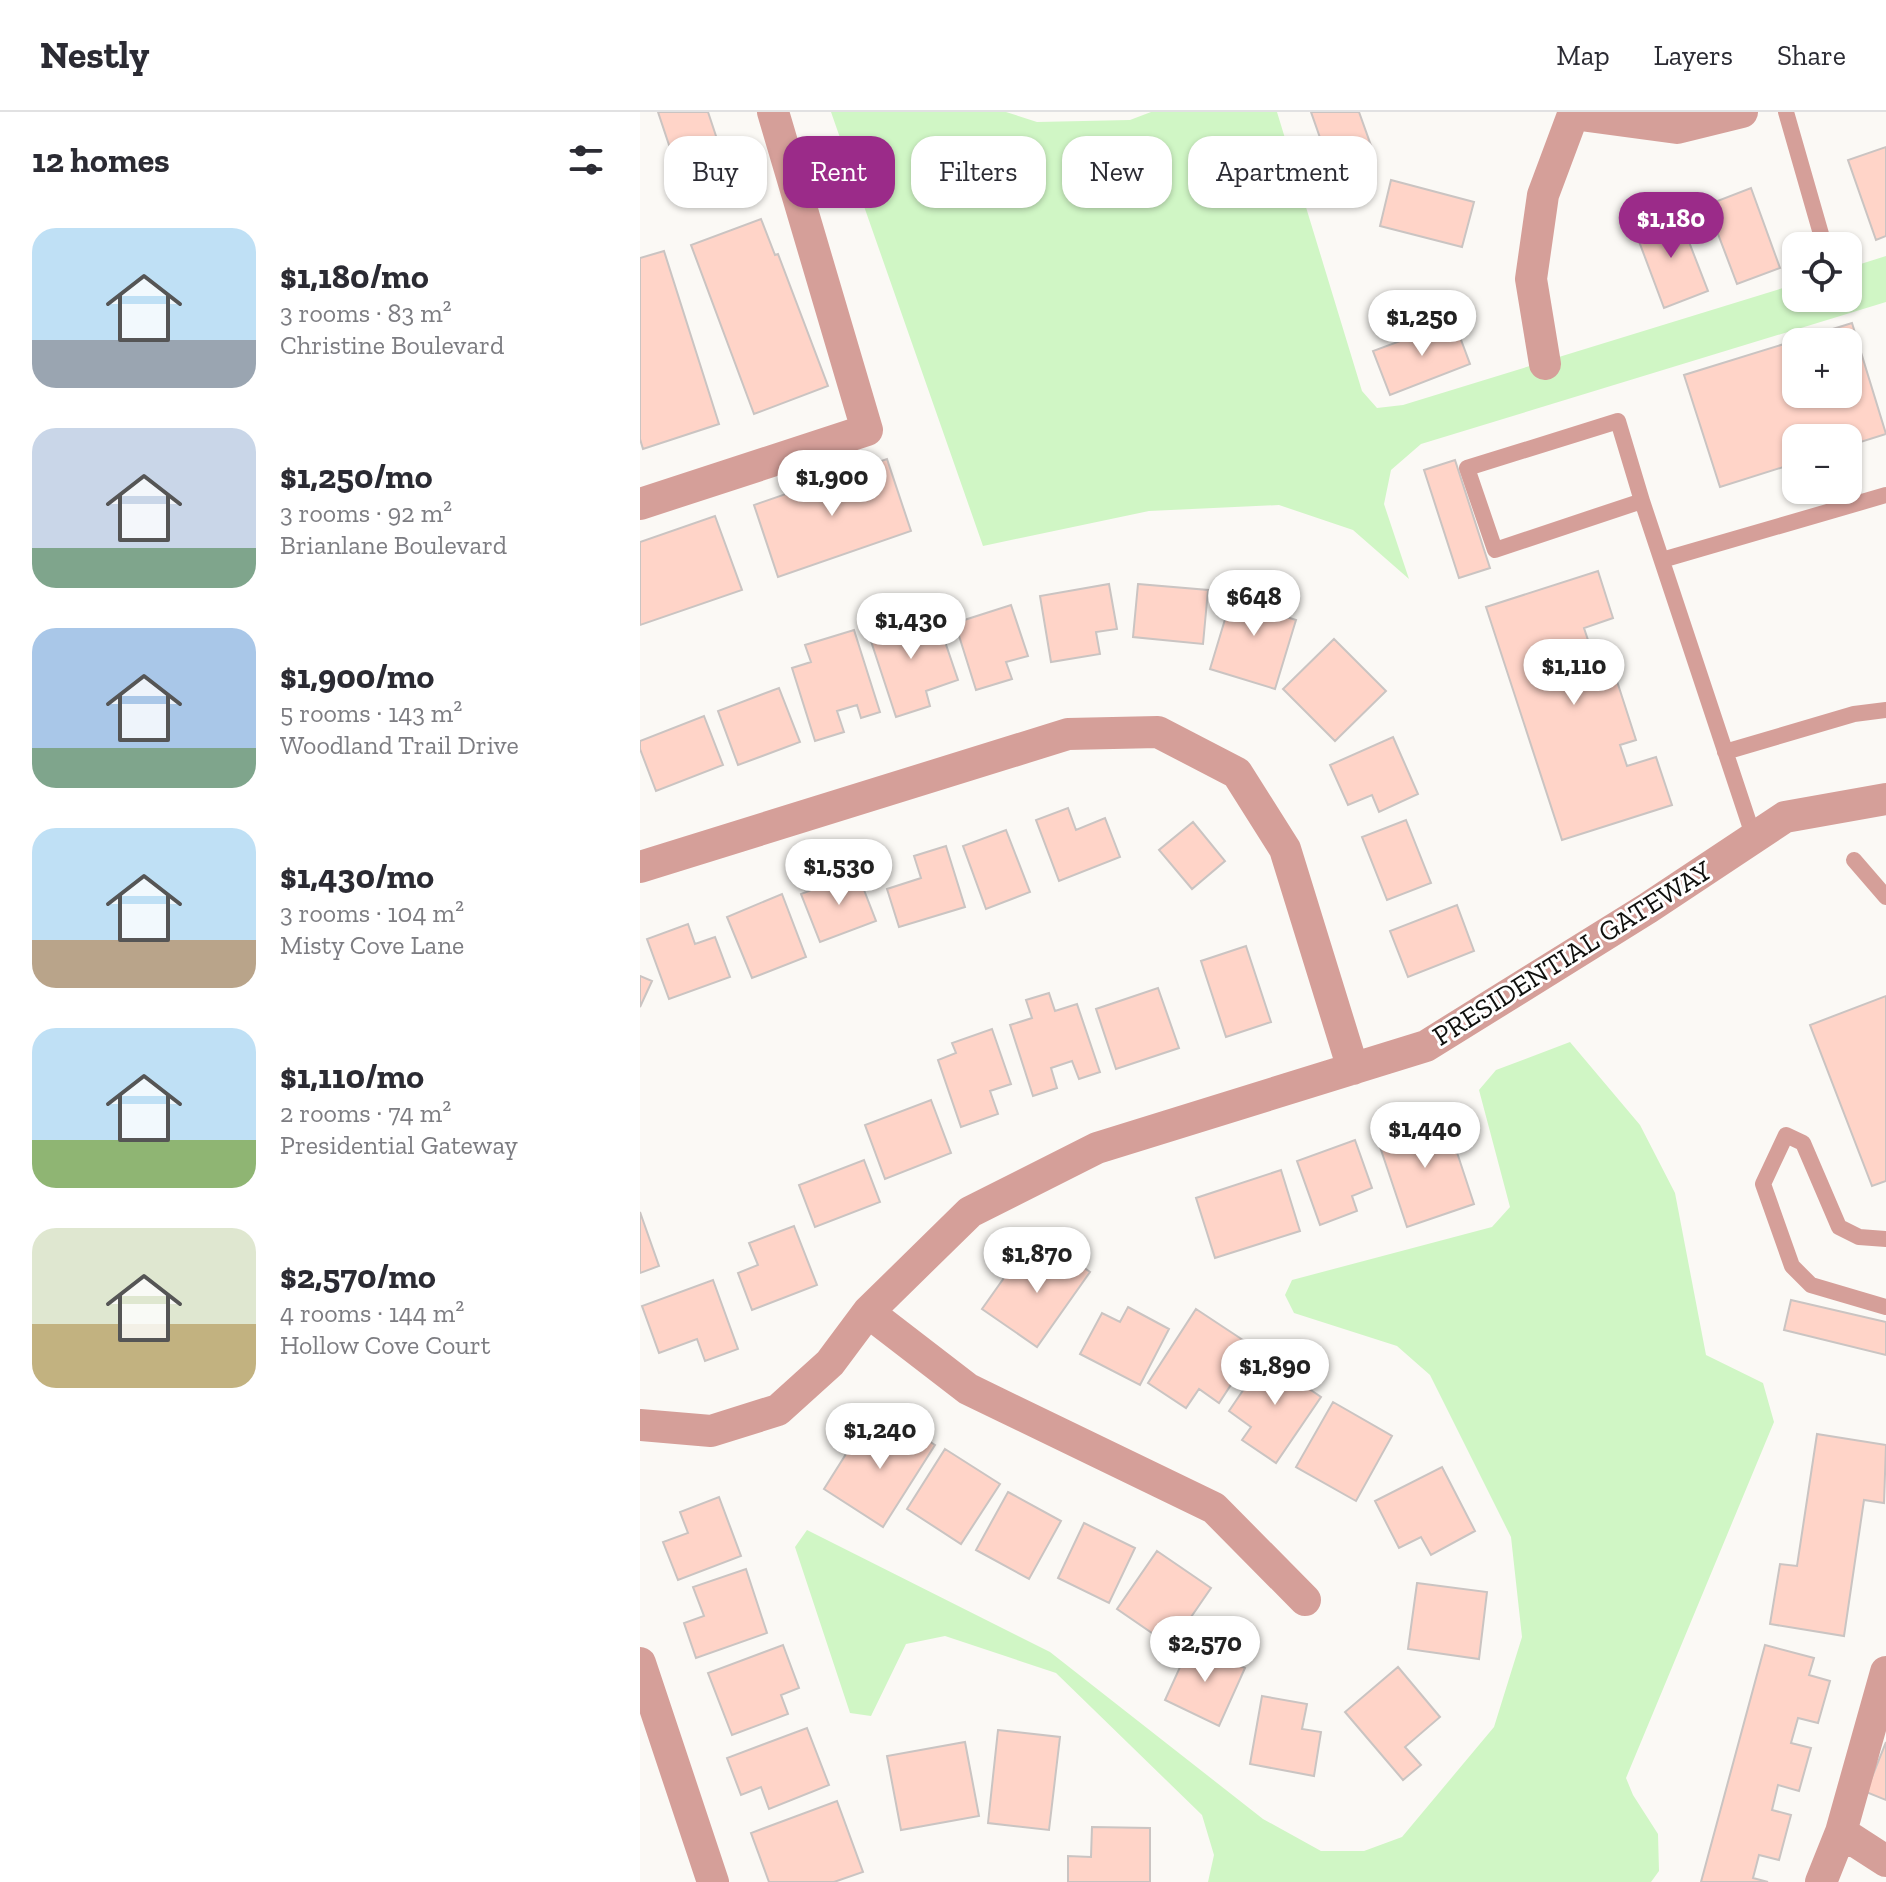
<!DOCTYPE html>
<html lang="en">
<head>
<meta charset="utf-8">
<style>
	body { margin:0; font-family:"Zilla Slab",serif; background:#f7f7f7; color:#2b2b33; height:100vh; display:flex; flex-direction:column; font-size:30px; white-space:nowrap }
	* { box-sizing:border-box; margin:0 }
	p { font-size:26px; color:#7c7c81 }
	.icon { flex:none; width:44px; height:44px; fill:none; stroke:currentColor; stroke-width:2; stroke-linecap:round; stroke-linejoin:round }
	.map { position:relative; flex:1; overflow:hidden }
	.sheet { display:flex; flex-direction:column; background:#fff; width:640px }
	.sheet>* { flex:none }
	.hud { position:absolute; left:24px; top:24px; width:760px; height:72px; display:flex; gap:16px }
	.buttons { position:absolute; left:1142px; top:120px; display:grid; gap:16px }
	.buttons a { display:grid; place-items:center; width:80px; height:80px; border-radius:16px; background:#fff; box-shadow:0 2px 6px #0004; font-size:40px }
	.price { position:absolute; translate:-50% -68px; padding:0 18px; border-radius:28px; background:#fff; color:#222; font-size:26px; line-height:52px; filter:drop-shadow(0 2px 4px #0008) }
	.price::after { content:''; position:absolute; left:50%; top:48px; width:24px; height:18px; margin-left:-12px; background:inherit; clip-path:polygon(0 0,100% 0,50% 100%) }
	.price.selected { background:#9b2b89; color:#fff }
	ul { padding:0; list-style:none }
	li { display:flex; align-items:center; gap:24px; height:200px; padding:0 32px }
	li span { display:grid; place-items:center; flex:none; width:224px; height:160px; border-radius:24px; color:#555 }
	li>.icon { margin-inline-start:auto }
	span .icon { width:96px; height:96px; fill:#fffc; stroke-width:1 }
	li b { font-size:34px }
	h2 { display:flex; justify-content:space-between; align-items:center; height:96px; padding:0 32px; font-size:34px }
	.pill { padding:0 28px; border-radius:24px; background:#fff; box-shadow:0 2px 6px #0004; font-size:28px; line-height:72px }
	.pill.selected { background:#9b2b89; color:#fff }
	header { display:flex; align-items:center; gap:48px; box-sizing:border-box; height:112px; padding:0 40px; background:#fff; border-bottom:2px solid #e1e1e2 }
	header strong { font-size:38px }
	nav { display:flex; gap:44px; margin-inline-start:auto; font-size:28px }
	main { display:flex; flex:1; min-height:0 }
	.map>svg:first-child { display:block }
	.green { fill:#d0f6c5 }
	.building { fill:#ffd4c8; stroke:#cac4c2; stroke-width:2; fill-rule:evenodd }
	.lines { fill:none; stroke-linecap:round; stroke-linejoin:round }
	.lane { stroke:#d59f99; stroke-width:16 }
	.street { stroke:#d59f99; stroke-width:32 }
	.labels { text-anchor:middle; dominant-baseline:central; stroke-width:6; stroke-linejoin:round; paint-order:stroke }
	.street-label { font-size:28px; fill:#10100e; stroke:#fff }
</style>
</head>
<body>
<header>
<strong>Nestly</strong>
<nav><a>Map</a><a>Layers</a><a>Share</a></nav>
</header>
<main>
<section class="sheet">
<h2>12 homes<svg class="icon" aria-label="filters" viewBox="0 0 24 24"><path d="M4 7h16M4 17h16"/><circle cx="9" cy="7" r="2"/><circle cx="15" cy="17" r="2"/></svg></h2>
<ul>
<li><span style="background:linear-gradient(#bfe0f5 70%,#9aa5b1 0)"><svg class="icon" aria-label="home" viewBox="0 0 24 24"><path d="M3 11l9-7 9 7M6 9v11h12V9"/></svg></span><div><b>$1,180/mo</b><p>3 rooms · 83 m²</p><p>Christine Boulevard</p></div></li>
<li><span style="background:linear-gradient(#c9d6e8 75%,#7fa58c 0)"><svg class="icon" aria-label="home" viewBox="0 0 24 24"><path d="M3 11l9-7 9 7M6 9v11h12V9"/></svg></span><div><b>$1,250/mo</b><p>3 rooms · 92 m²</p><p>Brianlane Boulevard</p></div></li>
<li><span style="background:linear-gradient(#a9c7e8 75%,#7fa58c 0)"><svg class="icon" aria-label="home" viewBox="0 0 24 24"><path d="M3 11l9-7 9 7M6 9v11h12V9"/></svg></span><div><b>$1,900/mo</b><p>5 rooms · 143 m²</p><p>Woodland Trail Drive</p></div></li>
<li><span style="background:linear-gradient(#bfe0f5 70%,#b9a48a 0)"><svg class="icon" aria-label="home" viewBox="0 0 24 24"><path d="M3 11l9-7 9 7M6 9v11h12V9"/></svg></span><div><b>$1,430/mo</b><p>3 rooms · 104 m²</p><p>Misty Cove Lane</p></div></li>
<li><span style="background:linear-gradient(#bfe0f5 70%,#8fb573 0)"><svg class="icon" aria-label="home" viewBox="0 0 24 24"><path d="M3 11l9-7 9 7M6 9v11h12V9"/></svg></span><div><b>$1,110/mo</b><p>2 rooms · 74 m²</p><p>Presidential Gateway</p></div></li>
<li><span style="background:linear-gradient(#dfe7d0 60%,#c2b280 0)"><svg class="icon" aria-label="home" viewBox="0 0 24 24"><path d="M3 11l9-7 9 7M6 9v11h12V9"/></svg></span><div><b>$2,570/mo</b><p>4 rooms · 144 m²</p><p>Hollow Cove Court</p></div></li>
</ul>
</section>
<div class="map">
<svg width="1246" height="1770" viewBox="0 0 1246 1770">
	<rect width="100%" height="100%" fill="#fbf9f5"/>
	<!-- green -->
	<path class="green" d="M 191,0 L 366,0 L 397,10 L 490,8 L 511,0 L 637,0 L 722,279 L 737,296 L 763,293 L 1156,172 L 1156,186 L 1208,186 L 1208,156 L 1246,144 L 1246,190 L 781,332 L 751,358 L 744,392 L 769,467 L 713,418 L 639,393 L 509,399 L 343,434 Z
		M 930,930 L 1000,1013 L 1035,1081 L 1066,1243 L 1123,1271 L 1134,1310 L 986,1666 L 993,1683 L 1018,1722 L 1019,1759 L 1011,1770 L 568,1770 L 574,1743 L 562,1703 L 416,1561 L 305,1524 L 266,1532 L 231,1604 L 210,1601 L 155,1435 L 167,1418 L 410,1540 L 623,1707 L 681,1739 L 724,1739 L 762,1725 L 854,1615 L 882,1525 L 871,1425 L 790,1263 L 757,1234 L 654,1201 L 645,1183 L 652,1168 L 852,1115 L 870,1095 L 839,978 L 856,958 Z"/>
	<!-- building -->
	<path class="building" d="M 18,0 L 68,0 L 83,45 L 38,60 Z
		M 671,0 L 719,0 L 734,42 L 691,57 Z
		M 1246,35 L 1246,124 L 1236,128 L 1208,48 Z
		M 751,68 L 834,90 L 822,135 L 740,114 Z
		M 1111,76 L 1140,156 L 1097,172 L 1067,93 Z
		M 1037,99 L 1068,179 L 1024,196 L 994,116 Z
		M 121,107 L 135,143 L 138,142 L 188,274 L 114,302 L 51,133 Z
		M 24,139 L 79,312 L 3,337 L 0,327 L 0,146 Z
		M 814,209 L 830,252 L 750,283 L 733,239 Z
		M 1212,211 L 1246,322 L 1208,334 L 1208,326 L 1156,326 L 1156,351 L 1080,375 L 1044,263 ZM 1156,230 L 1208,230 L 1208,282 L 1156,282 Z
		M 247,347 L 271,419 L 138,465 L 114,393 Z
		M 815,348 L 850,456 L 819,466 L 784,358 Z
		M 75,404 L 102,478 L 0,513 L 0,430 Z
		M 958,459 L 973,506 L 944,516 L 951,537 L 965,532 L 996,628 L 980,633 L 987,654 L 1016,645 L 1032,693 L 922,728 L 846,495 Z
		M 596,471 L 642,485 L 637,502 L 656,508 L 635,577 L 570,557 Z
		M 469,472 L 477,517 L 456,520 L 460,542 L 411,550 L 400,484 Z
		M 498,472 L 568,478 L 563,532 L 493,525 Z
		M 371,493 L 388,544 L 366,550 L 372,567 L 336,578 L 315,511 Z
		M 272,499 L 278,519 L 299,512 L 318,568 L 286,579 L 290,594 L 256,605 L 226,514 Z
		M 214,518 L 240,600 L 221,606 L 217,593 L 197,599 L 204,620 L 175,629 L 152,556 L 171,550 L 165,533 Z
		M 694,527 L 746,579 L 695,629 L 643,577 Z
		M 139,576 L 160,630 L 98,653 L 78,599 Z
		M 64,604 L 83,653 L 16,679 L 0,637 L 0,629 Z
		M 753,625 L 778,682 L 739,700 L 732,683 L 708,693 L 690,653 Z
		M 428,696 L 436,718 L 465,706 L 480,745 L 419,769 L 396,708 Z
		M 766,708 L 791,771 L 747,788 L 722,725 Z
		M 553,710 L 585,749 L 552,777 L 519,738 Z
		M 366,718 L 390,780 L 346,797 L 323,734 Z
		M 306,734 L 325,795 L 259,815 L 247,777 L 281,766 L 274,744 Z
		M 217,760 L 236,809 L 180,830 L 161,782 Z
		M 142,782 L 166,845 L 112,866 L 87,805 Z
		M 817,793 L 834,839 L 768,865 L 750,819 Z
		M 48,812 L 55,832 L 75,825 L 90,865 L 29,887 L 7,827 Z
		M 606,834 L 631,910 L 586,925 L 561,849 Z
		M 0,864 L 12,869 L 0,895 Z
		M 518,876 L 539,936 L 476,957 L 456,897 Z
		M 409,881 L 415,899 L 437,892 L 460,960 L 439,967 L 432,949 L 411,956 L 417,976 L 393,984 L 370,913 L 392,906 L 386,888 Z
		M 1246,884 L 1246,1069 L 1232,1074 L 1170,913 Z
		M 352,917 L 371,972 L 350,979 L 358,1002 L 321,1015 L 298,948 L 316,941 L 312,931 Z
		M 291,988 L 311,1041 L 245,1067 L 225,1013 Z
		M 804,1001 L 834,1092 L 767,1115 L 736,1023 Z
		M 715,1028 L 732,1076 L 712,1084 L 717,1099 L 680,1113 L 657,1049 Z
		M 224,1048 L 240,1090 L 175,1115 L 159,1073 Z
		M 641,1058 L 660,1119 L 575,1146 L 556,1086 Z
		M 0,1100 L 19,1154 L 0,1161 Z
		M 154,1114 L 177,1173 L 112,1198 L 98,1161 L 118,1153 L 109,1131 Z
		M 410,1131 L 450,1160 L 397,1235 L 342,1197 L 371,1156 L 386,1166 Z
		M 73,1168 L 98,1237 L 65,1249 L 57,1227 L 19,1241 L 2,1194 Z
		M 1151,1188 L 1246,1210 L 1246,1243 L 1144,1218 Z
		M 488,1195 L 529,1217 L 500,1273 L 440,1242 L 462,1201 L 480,1210 Z
		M 556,1197 L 615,1236 L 579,1291 L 559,1277 L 546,1296 L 508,1271 Z
		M 647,1245 L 673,1262 L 665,1274 L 681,1285 L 636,1351 L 602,1328 L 611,1315 L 589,1299 L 623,1249 L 637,1259 Z
		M 693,1290 L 752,1324 L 716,1389 L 656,1355 Z
		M 252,1305 L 295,1333 L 243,1415 L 184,1377 L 218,1323 L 234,1334 Z
		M 1177,1322 L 1246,1333 L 1244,1391 L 1224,1388 L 1204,1524 L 1130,1512 L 1140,1452 L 1157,1454 Z
		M 305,1337 L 360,1372 L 321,1432 L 267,1397 Z
		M 802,1355 L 835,1419 L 791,1443 L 781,1425 L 759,1436 L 735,1389 Z
		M 368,1380 L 421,1409 L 389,1467 L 336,1438 Z
		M 79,1385 L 101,1444 L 38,1468 L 23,1430 L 48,1421 L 40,1400 Z
		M 444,1411 L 495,1436 L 469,1491 L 418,1466 Z
		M 517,1439 L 571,1476 L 531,1534 L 477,1497 Z
		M 106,1457 L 127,1521 L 56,1546 L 44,1511 L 64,1504 L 53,1475 Z
		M 777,1471 L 847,1480 L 839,1547 L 768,1537 Z
		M 551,1531 L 605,1556 L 579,1614 L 525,1588 Z
		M 143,1533 L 159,1576 L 141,1583 L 148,1602 L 92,1623 L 68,1561 Z
		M 1125,1533 L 1174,1546 L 1169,1563 L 1190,1569 L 1178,1611 L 1158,1606 L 1151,1631 L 1171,1636 L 1159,1679 L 1138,1673 L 1132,1698 L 1151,1703 L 1139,1748 L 1119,1743 L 1113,1766 L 1128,1770 L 1061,1770 Z
		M 758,1555 L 800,1605 L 765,1635 L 781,1653 L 763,1668 L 705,1600 Z
		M 622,1584 L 667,1592 L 662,1617 L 681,1620 L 674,1664 L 610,1652 Z
		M 167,1616 L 189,1673 L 129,1697 L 121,1675 L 101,1683 L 87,1646 Z
		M 358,1618 L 420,1625 L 409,1718 L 348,1711 Z
		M 325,1630 L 339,1704 L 261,1718 L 247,1644 Z
		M 1246,1630 L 1246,1688 L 1226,1680 Z
		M 197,1689 L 223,1760 L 194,1770 L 129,1770 L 111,1721 Z
		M 452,1715 L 510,1716 L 510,1770 L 428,1770 L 428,1744 L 451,1745 Z"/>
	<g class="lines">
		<!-- lane -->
		<path class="lane" d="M 1146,0 L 1183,129
			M 1002,389 L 978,309 L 827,356 L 855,438 L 1002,389 L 1114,726
			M 1022,448 L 1246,383
			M 1085,640 L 1214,602 L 1246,598
			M 1214,748 L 1246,785
			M 1246,1127 L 1219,1125 L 1199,1115 L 1163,1031 L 1146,1023 L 1123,1072 L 1152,1154 L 1171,1173 L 1246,1195"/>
		<!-- street -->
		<path class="street" d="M 933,2 L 1037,16 L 1102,0
			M 905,252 L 891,167 L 903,83 L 934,0
			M 0,392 L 227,318 L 133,0
			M 0,755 L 428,622 L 518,620 L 597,661 L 645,737 L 713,957
			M 228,1200 L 328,1277 L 574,1396 L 665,1488
			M 0,1313 L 71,1319 L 138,1298 L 190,1251 L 228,1200 L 330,1100 L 457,1036 L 786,934 L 1008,796 L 1145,705 L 1246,687
			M 0,1551 L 73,1770
			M 1201,1720 L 1246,1749
			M 1181,1770 L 1201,1720 L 1246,1560"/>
	</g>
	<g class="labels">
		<!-- street labels -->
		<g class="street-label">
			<text transform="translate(932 841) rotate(-32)">PRESIDENTIAL GATEWAY</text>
		</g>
	</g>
</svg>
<div class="buttons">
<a><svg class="icon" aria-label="locate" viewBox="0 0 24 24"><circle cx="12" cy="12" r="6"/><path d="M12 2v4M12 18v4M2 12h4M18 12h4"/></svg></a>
<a>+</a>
<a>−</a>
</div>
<b class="price selected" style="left:1031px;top:148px">$1,180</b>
<b class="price" style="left:782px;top:246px">$1,250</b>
<b class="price" style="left:192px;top:406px">$1,900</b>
<b class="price" style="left:614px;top:526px">$648</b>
<b class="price" style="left:271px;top:549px">$1,430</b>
<b class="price" style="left:934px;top:595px">$1,110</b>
<b class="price" style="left:199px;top:795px">$1,530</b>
<b class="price" style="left:785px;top:1058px">$1,440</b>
<b class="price" style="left:397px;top:1183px">$1,870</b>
<b class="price" style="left:635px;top:1295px">$1,890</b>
<b class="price" style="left:240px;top:1359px">$1,240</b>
<b class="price" style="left:565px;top:1572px">$2,570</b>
<div class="hud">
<a class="pill">Buy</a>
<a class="pill selected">Rent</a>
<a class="pill">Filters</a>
<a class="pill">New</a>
<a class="pill">Apartment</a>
</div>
</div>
</main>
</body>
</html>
